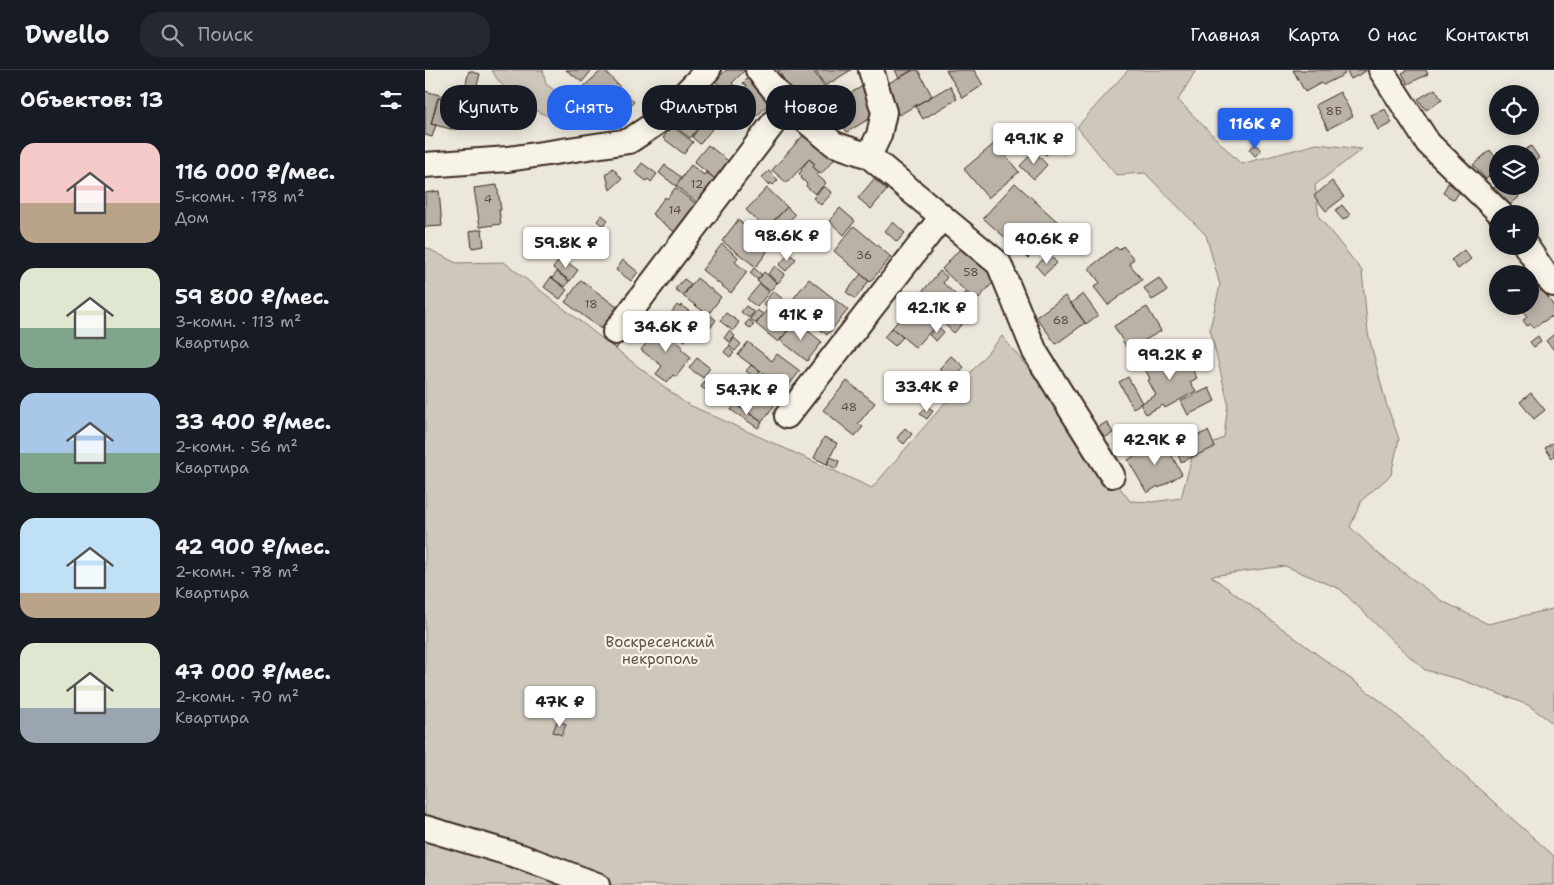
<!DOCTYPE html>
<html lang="ru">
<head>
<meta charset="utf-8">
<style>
	body { margin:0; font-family:"Shantell Sans",sans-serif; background:#242831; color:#f1f3f6; height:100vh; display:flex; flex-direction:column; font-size:19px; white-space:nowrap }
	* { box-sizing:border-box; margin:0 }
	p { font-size:16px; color:#9ea1a6 }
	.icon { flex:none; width:28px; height:28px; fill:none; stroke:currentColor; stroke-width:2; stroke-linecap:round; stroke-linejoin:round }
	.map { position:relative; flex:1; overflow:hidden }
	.side { display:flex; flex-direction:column; background:#171b24; width:425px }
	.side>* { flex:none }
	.top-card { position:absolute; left:15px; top:15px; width:475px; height:45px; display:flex; gap:10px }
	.tools { position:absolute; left:1064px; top:15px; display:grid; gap:10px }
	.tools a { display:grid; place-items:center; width:50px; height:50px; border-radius:50%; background:#171b24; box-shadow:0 2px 12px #0003; font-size:25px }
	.price { position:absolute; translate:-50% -42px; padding:0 11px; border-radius:5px; background:#fff; color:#222; font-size:16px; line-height:32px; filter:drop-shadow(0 1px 2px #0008) }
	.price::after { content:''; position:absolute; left:50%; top:30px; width:15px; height:11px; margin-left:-8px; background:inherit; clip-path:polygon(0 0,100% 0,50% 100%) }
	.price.on { background:#2563eb; color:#fff }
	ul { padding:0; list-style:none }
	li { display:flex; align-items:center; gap:15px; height:125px; padding:0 20px }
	li span { display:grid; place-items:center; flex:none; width:140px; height:100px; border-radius:15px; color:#555 }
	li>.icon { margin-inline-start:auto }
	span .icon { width:60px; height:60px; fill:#fffc; stroke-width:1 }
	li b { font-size:21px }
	h2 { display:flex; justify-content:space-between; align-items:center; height:60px; padding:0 20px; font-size:21px }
	.tag { padding:0 18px; border-radius:20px; background:#171b24; box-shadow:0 2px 12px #0003; font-size:18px; line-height:45px }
	.tag.on { background:#2563eb; color:#fff }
	header { display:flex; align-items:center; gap:30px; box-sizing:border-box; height:70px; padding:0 25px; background:#171b24; border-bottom:1px solid #363941 }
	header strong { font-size:24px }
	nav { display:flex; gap:28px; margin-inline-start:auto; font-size:18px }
	.search { width:350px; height:45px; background:#242831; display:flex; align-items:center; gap:12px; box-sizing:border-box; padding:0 18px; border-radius:20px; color:#9ea1a6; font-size:19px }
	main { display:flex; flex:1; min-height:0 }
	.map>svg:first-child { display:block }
	.green { fill:#cec8bc; stroke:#84796d }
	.building { fill:#bab2a7; stroke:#3b2a1e }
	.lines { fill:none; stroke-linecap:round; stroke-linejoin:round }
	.minor-casing { stroke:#3b2a1e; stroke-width:28 }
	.minor { stroke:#f7f3e8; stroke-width:24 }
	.labels { text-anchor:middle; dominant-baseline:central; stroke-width:4.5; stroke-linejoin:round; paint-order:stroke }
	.number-label { font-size:12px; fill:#5b4c40 }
	.park-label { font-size:15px; fill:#605246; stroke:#f7f3e8 }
</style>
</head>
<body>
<header>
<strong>Dwello</strong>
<div class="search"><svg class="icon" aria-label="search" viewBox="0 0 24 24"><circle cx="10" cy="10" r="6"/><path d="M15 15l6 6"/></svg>Поиск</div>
<nav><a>Главная</a><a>Карта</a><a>О нас</a><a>Контакты</a></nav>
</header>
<main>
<section class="side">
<h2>Объектов: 13<svg class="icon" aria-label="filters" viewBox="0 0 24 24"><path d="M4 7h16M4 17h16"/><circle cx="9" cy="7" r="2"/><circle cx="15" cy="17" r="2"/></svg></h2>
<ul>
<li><span style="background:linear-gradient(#f6c9c9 60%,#b9a48a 0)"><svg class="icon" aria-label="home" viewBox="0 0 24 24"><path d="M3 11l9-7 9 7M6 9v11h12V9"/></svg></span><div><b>116 000 ₽/мес.</b><p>5-комн. · 178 m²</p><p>Дом</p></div></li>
<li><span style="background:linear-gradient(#dfe7d0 60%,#7fa58c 0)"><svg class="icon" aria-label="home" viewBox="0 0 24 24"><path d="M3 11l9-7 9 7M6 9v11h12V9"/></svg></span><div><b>59 800 ₽/мес.</b><p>3-комн. · 113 m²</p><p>Квартира</p></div></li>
<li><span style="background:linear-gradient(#a9c7e8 60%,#7fa58c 0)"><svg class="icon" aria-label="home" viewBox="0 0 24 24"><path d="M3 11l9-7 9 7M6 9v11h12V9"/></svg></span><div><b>33 400 ₽/мес.</b><p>2-комн. · 56 m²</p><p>Квартира</p></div></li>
<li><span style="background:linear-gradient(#bfe0f5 75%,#b9a48a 0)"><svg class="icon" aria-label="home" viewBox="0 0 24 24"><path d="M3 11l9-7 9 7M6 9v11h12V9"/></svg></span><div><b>42 900 ₽/мес.</b><p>2-комн. · 78 m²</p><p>Квартира</p></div></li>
<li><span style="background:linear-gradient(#dfe7d0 65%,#9aa5b1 0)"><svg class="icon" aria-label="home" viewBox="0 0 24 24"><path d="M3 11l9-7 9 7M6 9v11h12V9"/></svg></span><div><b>47 000 ₽/мес.</b><p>2-комн. · 70 m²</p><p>Квартира</p></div></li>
</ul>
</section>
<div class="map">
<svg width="1129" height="815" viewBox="0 0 1129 815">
	<rect width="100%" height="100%" fill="#ece7dc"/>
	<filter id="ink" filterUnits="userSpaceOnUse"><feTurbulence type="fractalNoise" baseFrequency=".02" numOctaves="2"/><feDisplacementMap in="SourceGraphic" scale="10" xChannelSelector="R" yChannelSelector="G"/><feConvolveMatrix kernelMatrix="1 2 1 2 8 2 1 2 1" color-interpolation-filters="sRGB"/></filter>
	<g filter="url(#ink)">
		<!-- green -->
		<path class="green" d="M 67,0 L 118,0 L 121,14 L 141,29 L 143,32 C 145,67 97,33 87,24 C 79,18 71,9 67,0 Z
			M 703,0 L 771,0 L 753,30 L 816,94 L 892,74 L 937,79 L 890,115 L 894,147 L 937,201 L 943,263 L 961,333 L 974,369 L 966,405 L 937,430 L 925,457 L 955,485 L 1017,531 L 1063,554 L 1127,539 L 1129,537 L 1129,654 L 1103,635 L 1037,610 L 1000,600 L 973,576 L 915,519 L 860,496 L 786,506 L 957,632 L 1129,786 L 1129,815 L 0,815 L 0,177 L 31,193 L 79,192 L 260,333 L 447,418 L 577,266 L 616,314 L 705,431 L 727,432 L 756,428 L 767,387 L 799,367 L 803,333 L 785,259 L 795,215 L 781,165 L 720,103 L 691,105 L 652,57 Z"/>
		<!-- building -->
		<path class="building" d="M 141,0 L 167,0 L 157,12 Z
			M 177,0 L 179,0 L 209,32 L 187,53 L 156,19 Z
			M 301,0 L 320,0 L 307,13 L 310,16 L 303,23 L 290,11 Z
			M 353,0 L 388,0 L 404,25 L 385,36 L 373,32 Z
			M 390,0 L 426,0 L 400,16 Z
			M 470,0 L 488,0 L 474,8 Z
			M 488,0 L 493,0 L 507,26 L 474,45 L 458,16 Z
			M 521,0 L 549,0 L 558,15 L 538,28 Z
			M 868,0 L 918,0 L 920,4 L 898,15 L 896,13 L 880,22 Z
			M 921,0 L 941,0 L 941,1 L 926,9 Z
			M 983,0 L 1001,0 L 1003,4 L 983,14 L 977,3 Z
			M 44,1 L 55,4 L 51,19 L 40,17 Z
			M 326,5 L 350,27 L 332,46 L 330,44 L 326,49 L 310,35 L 315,30 L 312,27 L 322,16 L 318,13 Z
			M 438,16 L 454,43 L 422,62 L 413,46 L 403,52 L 392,33 L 411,22 L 415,29 Z
			M 525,16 L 532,29 L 498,49 L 490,36 Z
			M 1010,19 L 1017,30 L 1001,40 L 993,29 Z
			M 0,21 L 33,30 L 33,33 L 13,28 L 6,54 L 11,55 L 7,67 L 0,65 Z
			M 915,22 L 928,46 L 903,59 L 890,35 Z
			M 13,28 L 33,33 L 26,59 L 6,54 Z
			M 960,39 L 967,53 L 953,60 L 946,45 Z
			M 258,43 L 275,56 L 265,68 L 248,55 Z
			M 51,45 L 51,58 L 26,59 L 29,46 Z
			M 801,47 L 807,54 L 799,60 L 794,54 Z
			M 278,52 L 287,59 L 275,74 L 267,67 Z
			M 247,56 L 268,72 L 259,84 L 238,68 Z
			M 384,59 L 413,85 L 396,104 L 388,97 L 390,94 L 384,89 L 362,113 L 347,100 Z
			M 570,73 L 594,102 L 563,128 L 539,99 Z
			M 622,73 L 627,79 L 621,85 L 615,79 Z
			M 831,74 L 836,81 L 830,86 L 824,79 Z
			M 283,75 L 306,93 L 293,111 L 269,92 Z
			M 1086,76 L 1091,82 L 1090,84 L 1076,84 Z
			M 1106,76 L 1114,88 L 1105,94 L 1105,84 L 1096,83 Z
			M 1065,80 L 1071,88 L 1072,87 L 1072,99 L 1061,109 L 1048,95 Z
			M 609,81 L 622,95 L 609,109 L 595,96 Z
			M 384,89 L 390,94 L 388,97 L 394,103 L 392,105 L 401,113 L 390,124 L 381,116 L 382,114 L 376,108 L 377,107 L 374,104 L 377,100 L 376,99 Z
			M 217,93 L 232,104 L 226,112 L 223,109 L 221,111 L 210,102 Z
			M 240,95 L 257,108 L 251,116 L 234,103 Z
			M 266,95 L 279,105 L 281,102 L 293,111 L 275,135 L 251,116 Z
			M 188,98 L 197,109 L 185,120 L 181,104 Z
			M 344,101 L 353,110 L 348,115 L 345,113 L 343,115 L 336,108 Z
			M 449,109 L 462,120 L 446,139 L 433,128 Z
			M 907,111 L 919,127 L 901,141 L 889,126 Z
			M 590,113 L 634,153 L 603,188 L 558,148 Z
			M 1023,113 L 1035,121 L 1029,130 L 1018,123 Z
			M 72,115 L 76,140 L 74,140 L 76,154 L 55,157 L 49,118 Z
			M 1072,115 L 1072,116 L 1084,116 L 1094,127 L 1084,136 L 1068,119 Z
			M 399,116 L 407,123 L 396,135 L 388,128 Z
			M 250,118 L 274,136 L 252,164 L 227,144 L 240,127 L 242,129 Z
			M 342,118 L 362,137 L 341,159 L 321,140 Z
			M 14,121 L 17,156 L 0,157 L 0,123 Z
			M 917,135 L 925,145 L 918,150 L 910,141 Z
			M 362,137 L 370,145 L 347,167 L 340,160 Z
			M 415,138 L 430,151 L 419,165 L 404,151 Z
			M 177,145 L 183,150 L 178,156 L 172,151 Z
			M 313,150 L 324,159 L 326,157 L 342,169 L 336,177 L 342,182 L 331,197 L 297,171 Z
			M 468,152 L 480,163 L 472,172 L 460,161 Z
			M 380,154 L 389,163 L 383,169 L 374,160 Z
			M 429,156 L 466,187 L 445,212 L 409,181 Z
			M 57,159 L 59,176 L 47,178 L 45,161 Z
			M 167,161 L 176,168 L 165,181 L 157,175 Z
			M 541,172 L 576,204 L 551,231 L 517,199 Z
			M 297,174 L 313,187 L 310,192 L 322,202 L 306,223 L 277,200 Z
			M 698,176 L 709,189 L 704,193 L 717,210 L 683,235 L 669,217 L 675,213 L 664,198 L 691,177 L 694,180 Z
			M 1039,180 L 1046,189 L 1033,199 L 1026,190 Z
			M 364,184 L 371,189 L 361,201 L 354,195 Z
			M 624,184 L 632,193 L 619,205 L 611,196 Z
			M 136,188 L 153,200 L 145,211 L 128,198 Z
			M 198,190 L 213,202 L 206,211 L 191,200 Z
			M 1097,195 L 1103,202 L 1101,204 L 1087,204 Z
			M 350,196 L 360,204 L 353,213 L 343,204 Z
			M 329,198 L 337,205 L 333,210 L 325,203 Z
			M 515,201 L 522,207 L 518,213 L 530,224 L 525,230 L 530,234 L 515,251 L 490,230 Z
			M 132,202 L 144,211 L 140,217 L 127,208 Z
			M 339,202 L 352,213 L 345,221 L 332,211 Z
			M 436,204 L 444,211 L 430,229 L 421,222 Z
			M 126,207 L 142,220 L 135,229 L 119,217 Z
			M 272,208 L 296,227 L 283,245 L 258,226 Z
			M 734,208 L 742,221 L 727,230 L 719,218 Z
			M 259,209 L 266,214 L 258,225 L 250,219 Z
			M 384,209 L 423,240 L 402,265 L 364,234 Z
			M 156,210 L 192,237 L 176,259 L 140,232 Z
			M 335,214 L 344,222 L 332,237 L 322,229 Z
			M 1118,219 L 1129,237 L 1129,245 L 1108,258 L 1106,254 L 1102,256 L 1098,250 L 1102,247 L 1095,236 L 1105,236 L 1105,227 Z
			M 348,221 L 359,230 L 349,243 L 338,234 Z
			M 540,223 L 551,233 L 539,246 L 542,248 L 529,263 L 516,251 Z
			M 658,224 L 673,245 L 661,254 L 646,233 Z
			M 640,226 L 660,253 L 631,274 L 611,247 Z
			M 252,235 L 255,237 L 256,235 L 282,255 L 275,264 L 269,259 L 260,271 L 238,254 Z
			M 321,236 L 329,242 L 324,248 L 316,242 Z
			M 486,236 L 510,256 L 491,278 L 467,258 Z
			M 722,237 L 736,261 L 703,280 L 689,256 Z
			M 343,239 L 356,249 L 361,243 L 371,251 L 353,272 L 331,254 Z
			M 332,240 L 338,244 L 331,253 L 325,249 Z
			M 301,243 L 314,252 L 308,261 L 295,251 Z
			M 284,244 L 291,250 L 286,257 L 278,251 Z
			M 324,250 L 329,254 L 326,259 L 320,254 Z
			M 371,251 L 397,272 L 382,291 L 355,270 Z
			M 236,254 L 248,263 L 246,267 L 258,277 L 256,279 L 266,287 L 251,307 L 248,305 L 242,312 L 231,304 L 237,296 L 216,280 Z
			M 512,256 L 519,262 L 511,271 L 504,265 Z
			M 467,258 L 478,267 L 470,276 L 459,267 Z
			M 304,261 L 310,266 L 305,272 L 299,268 Z
			M 192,262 L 199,267 L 191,279 L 184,274 Z
			M 1129,264 L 1129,280 L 1121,271 Z
			M 1113,266 L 1116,272 L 1109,277 L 1105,272 Z
			M 309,268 L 316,274 L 310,281 L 304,276 Z
			M 729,269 L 736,282 L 725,289 L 718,276 Z
			M 323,272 L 347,291 L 352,284 L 375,301 L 360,320 L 313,285 Z
			M 303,277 L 309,283 L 305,287 L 299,282 Z
			M 756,279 L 772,308 L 765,312 L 771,321 L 740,338 L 738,335 L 721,344 L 715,334 L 731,325 L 723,310 L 725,309 L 720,299 Z
			M 526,286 L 539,297 L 528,311 L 514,299 Z
			M 272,288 L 285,298 L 278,308 L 264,298 Z
			M 326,295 L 335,302 L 330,308 L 321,301 Z
			M 289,306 L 301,314 L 292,327 L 276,317 L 282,308 L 286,310 Z
			M 344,307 L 360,320 L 353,329 L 337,316 Z
			M 703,307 L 717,333 L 708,338 L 694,312 Z
			M 313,309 L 350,334 L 337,352 L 301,327 Z
			M 422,311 L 450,333 L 433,354 L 438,357 L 430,366 L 398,340 Z
			M 784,318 L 790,331 L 763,345 L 756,331 Z
			M 1106,323 L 1120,340 L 1109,349 L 1095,332 Z
			M 310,334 L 337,352 L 333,358 L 306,340 Z
			M 502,336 L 508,341 L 502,349 L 495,344 Z
			M 682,352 L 688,363 L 674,371 L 668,360 Z
			M 480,358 L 487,364 L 479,374 L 472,368 Z
			M 783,361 L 790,377 L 756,392 L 749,375 Z
			M 399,367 L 412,373 L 402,394 L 389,388 Z
			M 738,370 L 757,404 L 734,418 L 733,416 L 722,423 L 703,390 L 714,383 L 715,378 L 722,374 L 729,375 Z
			M 1129,372 L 1129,386 L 1127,388 L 1120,378 Z
			M 406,387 L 414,391 L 411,399 L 402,394 Z
			M 132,651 L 141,654 L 137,665 L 128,662 Z"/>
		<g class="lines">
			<!-- minor casing -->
			<g class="minor-casing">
				<path id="minor" d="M 333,0 L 362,35 L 409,74 L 444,86 L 574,194 L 610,282 L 687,405
					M 956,0 L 1003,73 L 1076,144
					M 444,86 L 454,65 L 459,42 L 446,0
					M 0,95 L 83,89 L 204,71 L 231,53 L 283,0
					M 1101,176 L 1122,207 L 1129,214
					M 190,262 L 362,35
					M 362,346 L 517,147
					M 0,758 L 97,787 L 172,815"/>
			</g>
			<!-- minor -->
			<use href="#minor" class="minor"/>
		</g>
	</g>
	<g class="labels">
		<!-- number labels -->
		<g class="number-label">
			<text x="909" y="41">8Б</text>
			<text x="272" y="114">12</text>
			<text x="63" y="129">4</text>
			<text x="250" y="140">14</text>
			<text x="439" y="185">36</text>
			<text x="546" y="202">58</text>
			<text x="166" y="234">18</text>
			<text x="636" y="250">68</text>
			<text x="424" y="337">48</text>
		</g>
		<!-- park labels -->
		<g class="park-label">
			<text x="235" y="572">Воскресенский<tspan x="235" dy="17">некрополь</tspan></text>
		</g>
	</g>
</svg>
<div class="tools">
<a><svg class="icon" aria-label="locate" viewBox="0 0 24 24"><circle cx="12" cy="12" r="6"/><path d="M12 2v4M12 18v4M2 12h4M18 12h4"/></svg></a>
<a><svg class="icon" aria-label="layers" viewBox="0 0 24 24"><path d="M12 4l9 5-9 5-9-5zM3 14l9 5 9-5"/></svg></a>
<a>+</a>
<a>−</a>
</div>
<b class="price on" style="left:830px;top:80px">116K ₽</b>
<b class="price" style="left:609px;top:95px">49.1K ₽</b>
<b class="price" style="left:362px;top:192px">98.6K ₽</b>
<b class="price" style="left:622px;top:195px">40.6K ₽</b>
<b class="price" style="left:141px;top:199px">59.8K ₽</b>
<b class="price" style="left:512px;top:264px">42.1K ₽</b>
<b class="price" style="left:376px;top:271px">41K ₽</b>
<b class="price" style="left:241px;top:283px">34.6K ₽</b>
<b class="price" style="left:745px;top:311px">99.2K ₽</b>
<b class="price" style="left:502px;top:343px">33.4K ₽</b>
<b class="price" style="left:322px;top:346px">54.7K ₽</b>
<b class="price" style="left:730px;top:396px">42.9K ₽</b>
<b class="price" style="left:135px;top:658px">47K ₽</b>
<div class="top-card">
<a class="tag">Купить</a>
<a class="tag on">Снять</a>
<a class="tag">Фильтры</a>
<a class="tag">Новое</a>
</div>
</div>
</main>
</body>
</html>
